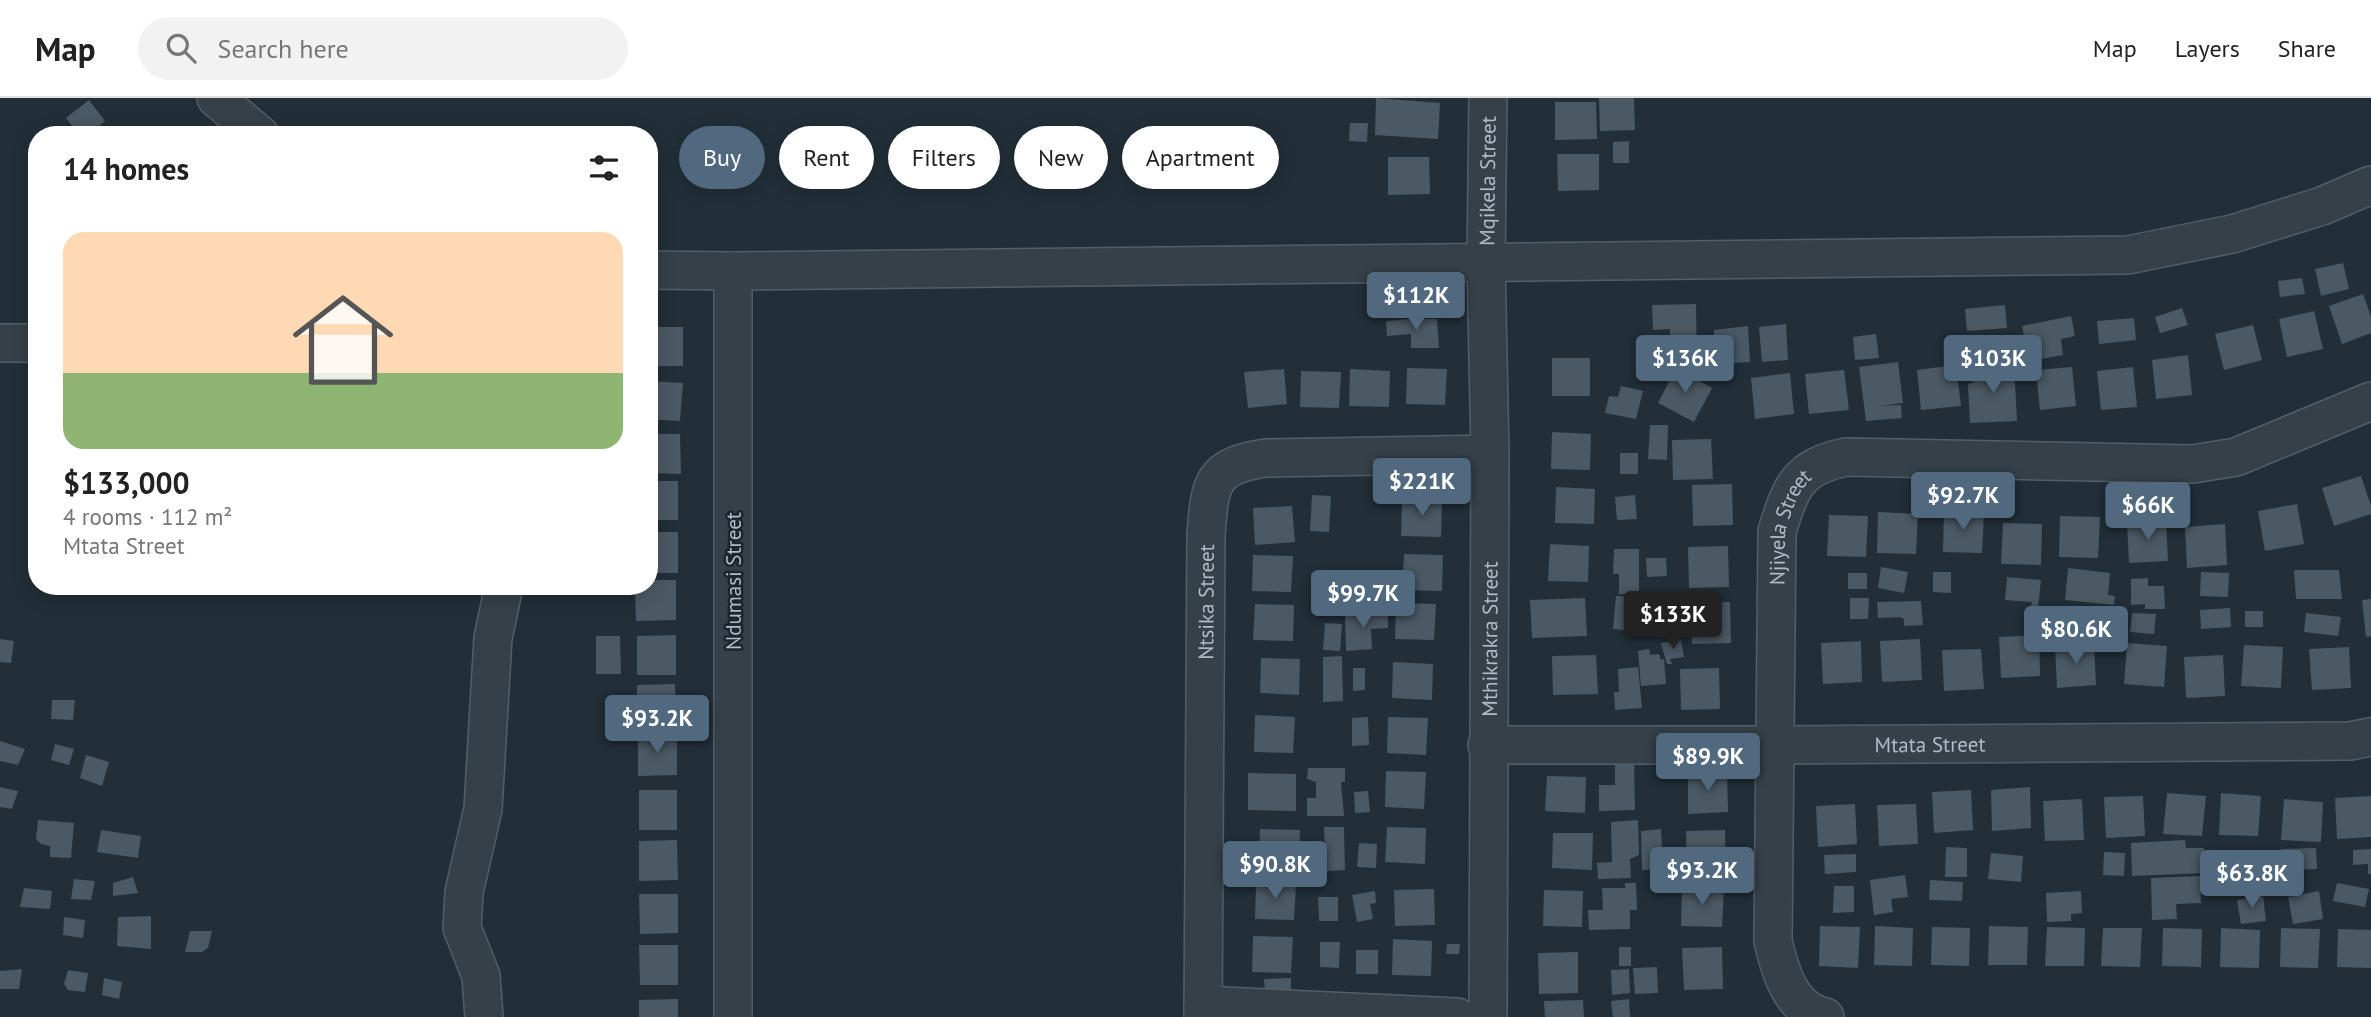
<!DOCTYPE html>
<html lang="en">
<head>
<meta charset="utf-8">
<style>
	body { margin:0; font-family:"PT Sans",sans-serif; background:#f2f2f2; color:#222; height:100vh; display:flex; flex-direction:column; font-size:26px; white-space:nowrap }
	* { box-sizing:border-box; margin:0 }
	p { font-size:23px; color:#767676 }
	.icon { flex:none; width:38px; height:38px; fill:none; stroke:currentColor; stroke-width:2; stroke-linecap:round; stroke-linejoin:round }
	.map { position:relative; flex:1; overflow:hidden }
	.sheet { position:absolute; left:28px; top:28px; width:630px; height:469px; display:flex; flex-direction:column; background:#fff; border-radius:28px; box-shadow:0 4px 18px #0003 }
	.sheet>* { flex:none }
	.guide { position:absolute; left:679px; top:28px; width:665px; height:63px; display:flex; gap:14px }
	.price { position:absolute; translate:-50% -60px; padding:0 16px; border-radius:7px; background:#50697f; color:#fff; font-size:23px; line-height:46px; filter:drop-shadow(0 2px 4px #0008) }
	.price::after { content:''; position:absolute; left:50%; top:42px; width:21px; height:16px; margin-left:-10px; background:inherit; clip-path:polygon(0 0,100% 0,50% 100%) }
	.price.selected { background:#222; color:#fff }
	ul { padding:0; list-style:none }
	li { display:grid; align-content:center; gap:14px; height:371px; padding:0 35px }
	li span { display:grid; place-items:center; height:217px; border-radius:21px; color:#555 }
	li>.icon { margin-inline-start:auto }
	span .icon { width:126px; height:126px; fill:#fffc; stroke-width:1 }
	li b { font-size:30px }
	h2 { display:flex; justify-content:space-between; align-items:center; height:84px; padding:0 35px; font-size:30px }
	.pill { padding:0 24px; border-radius:32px; background:#fff; box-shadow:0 4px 18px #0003; font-size:24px; line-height:63px }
	.pill.selected { background:#50697f; color:#fff }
	header { display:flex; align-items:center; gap:42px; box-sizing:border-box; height:98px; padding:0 35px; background:#fff; border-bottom:2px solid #e0e0e0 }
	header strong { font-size:33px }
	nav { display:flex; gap:38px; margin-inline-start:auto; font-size:24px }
	.search { width:490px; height:63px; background:#f2f2f2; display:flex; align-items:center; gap:18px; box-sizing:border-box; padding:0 24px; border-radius:38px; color:#767676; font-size:26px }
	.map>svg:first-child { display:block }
	.building { fill:#4b5964 }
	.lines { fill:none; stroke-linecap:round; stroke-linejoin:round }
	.minor-casing { stroke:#545e66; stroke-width:40 }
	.minor { stroke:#364048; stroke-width:37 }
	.labels { text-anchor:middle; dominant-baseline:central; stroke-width:5; stroke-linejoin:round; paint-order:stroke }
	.street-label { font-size:21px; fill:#b1bbc5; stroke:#1b252d }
</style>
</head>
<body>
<header>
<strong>Map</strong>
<div class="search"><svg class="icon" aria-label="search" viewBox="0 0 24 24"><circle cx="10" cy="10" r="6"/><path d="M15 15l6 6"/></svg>Search here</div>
<nav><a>Map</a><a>Layers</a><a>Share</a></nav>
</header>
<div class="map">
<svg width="2371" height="919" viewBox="0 0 2371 919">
	<rect width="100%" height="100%" fill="#222f38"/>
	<!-- building -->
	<path class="building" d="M 1376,0 L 1440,5 L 1438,41 L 1375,37 Z
		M 1599,0 L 1634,0 L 1635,32 L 1600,33 Z
		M 89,2 L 105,23 L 88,37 L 79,37 L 66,20 Z
		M 1555,4 L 1596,4 L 1597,41 L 1555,42 Z
		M 1350,25 L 1368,25 L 1367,44 L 1349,43 Z
		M 1629,43 L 1629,65 L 1613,65 L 1613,44 Z
		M 1557,56 L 1599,56 L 1599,92 L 1558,93 Z
		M 1388,59 L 1429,59 L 1430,96 L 1388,97 Z
		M 2343,165 L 2349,191 L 2321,198 L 2315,171 Z
		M 2302,180 L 2305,196 L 2280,199 L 2278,183 Z
		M 2363,196 L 2371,219 L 2371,235 L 2342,246 L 2329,208 Z
		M 1696,206 L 1697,264 L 1671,265 L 1670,231 L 1653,232 L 1652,207 Z
		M 2005,207 L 2007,230 L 1967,233 L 1965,211 Z
		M 2182,210 L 2188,227 L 2160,235 L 2155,219 Z
		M 2314,213 L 2323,251 L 2287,259 L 2279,221 Z
		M 2071,218 L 2075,238 L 2061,241 L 2063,257 L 2029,263 L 2022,228 Z
		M 2134,220 L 2136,242 L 2099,246 L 2097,223 Z
		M 1410,221 L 1437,221 L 1439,250 L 1411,250 L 1411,236 L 1387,238 L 1386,223 Z
		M 1786,226 L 1788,262 L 1762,264 L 1759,229 Z
		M 2253,227 L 2262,262 L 2224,272 L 2215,236 Z
		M 1748,228 L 1750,264 L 1714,266 L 1714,232 Z
		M 649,229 L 683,229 L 683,268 L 649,268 Z
		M 1876,236 L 1879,260 L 1855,262 L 1853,239 Z
		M 2188,257 L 2192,297 L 2156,301 L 2152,262 Z
		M 1552,260 L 1590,260 L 1590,298 L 1552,298 Z
		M 1898,264 L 1903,305 L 1880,308 L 1901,307 L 1902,320 L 1866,323 L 1859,269 Z
		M 1956,267 L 1961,308 L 1921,312 L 1917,272 Z
		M 2014,268 L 2017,323 L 1970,325 L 1968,286 L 1974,284 L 1974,270 Z
		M 2072,269 L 2076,308 L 2040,312 L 2036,272 Z
		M 2133,269 L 2137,309 L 2101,312 L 2097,273 Z
		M 1407,270 L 1447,271 L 1445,307 L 1406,306 Z
		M 1676,270 L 1712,290 L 1694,324 L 1658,305 Z
		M 1284,271 L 1287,306 L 1248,310 L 1244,274 Z
		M 1350,271 L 1390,273 L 1389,309 L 1349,308 Z
		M 1844,272 L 1849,312 L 1809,316 L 1805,276 Z
		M 1301,273 L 1341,274 L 1339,310 L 1300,309 Z
		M 1790,275 L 1794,316 L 1755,321 L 1751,280 Z
		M 649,283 L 683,285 L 680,323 L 649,321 Z
		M 1621,288 L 1643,293 L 1636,321 L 1605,315 L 1609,298 L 1618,299 Z
		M 1650,327 L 1668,327 L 1667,362 L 1648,361 Z
		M 1552,334 L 1591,336 L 1590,372 L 1551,371 Z
		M 649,336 L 680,336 L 681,376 L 649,375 Z
		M 1711,341 L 1713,381 L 1673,382 L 1672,342 Z
		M 1620,355 L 1638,355 L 1638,376 L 1620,376 Z
		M 2361,378 L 2371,408 L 2371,416 L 2334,428 L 2322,390 Z
		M 649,383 L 678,383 L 678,422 L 649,422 Z
		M 1732,386 L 1733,427 L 1693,428 L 1692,387 Z
		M 1556,389 L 1595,391 L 1594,426 L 1555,425 Z
		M 1312,397 L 1331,398 L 1329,434 L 1310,433 Z
		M 1635,397 L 1637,421 L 1617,422 L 1615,399 Z
		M 1402,402 L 1442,403 L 1441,439 L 1401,438 Z
		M 2297,406 L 2304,446 L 2265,453 L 2258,413 Z
		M 1292,408 L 1295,444 L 1255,447 L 1253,410 Z
		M 1944,413 L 1984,414 L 1982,455 L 1943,454 Z
		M 1878,414 L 1918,416 L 1916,456 L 1877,455 Z
		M 1829,417 L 1868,418 L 1866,459 L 1827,458 Z
		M 2060,418 L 2100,419 L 2098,460 L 2059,459 Z
		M 2166,422 L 2168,463 L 2129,465 L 2127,425 Z
		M 2003,425 L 2042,426 L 2041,467 L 2001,466 Z
		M 2225,426 L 2227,467 L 2187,470 L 2185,429 Z
		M 649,434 L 678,434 L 678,475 L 649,475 Z
		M 1550,446 L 1589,448 L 1588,484 L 1548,483 Z
		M 1728,448 L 1729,489 L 1689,490 L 1688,449 Z
		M 1614,451 L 1639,451 L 1639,496 L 1619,496 L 1619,476 L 1613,476 Z
		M 1404,456 L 1443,457 L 1442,493 L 1402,492 Z
		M 1253,457 L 1293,458 L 1291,494 L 1252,493 Z
		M 1646,460 L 1666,460 L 1667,478 L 1647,479 Z
		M 1881,469 L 1908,474 L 1904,495 L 1878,490 Z
		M 2068,470 L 2110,475 L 2108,497 L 2115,498 L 2114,507 L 2065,502 Z
		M 2294,472 L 2339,472 L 2342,501 L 2296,501 Z
		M 1333,474 L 1333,492 L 1311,493 L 1311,475 Z
		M 1933,474 L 1951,474 L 1951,495 L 1933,494 Z
		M 2201,474 L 2229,475 L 2228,499 L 2200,498 Z
		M 1848,475 L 1867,475 L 1867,491 L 1848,491 Z
		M 2007,479 L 2041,482 L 2038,510 L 2031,509 L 2032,504 L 2005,502 Z
		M 2148,480 L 2148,488 L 2164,488 L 2165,511 L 2145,511 L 2145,506 L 2131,507 L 2131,481 Z
		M 649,482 L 676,482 L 676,522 L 636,523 L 635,488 L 649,488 Z
		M 1616,498 L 1638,499 L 1636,533 L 1613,531 Z
		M 1585,500 L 1587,538 L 1532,540 L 1530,502 Z
		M 1670,500 L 1670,524 L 1643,524 L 1643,501 Z
		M 1850,500 L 1869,500 L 1868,521 L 1850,521 Z
		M 2371,501 L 2371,538 L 2366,539 L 2362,502 Z
		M 1921,503 L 1923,527 L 1904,528 L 1904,521 L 1900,519 L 1878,520 L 1877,504 Z
		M 1730,504 L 1731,545 L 1692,546 L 1690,505 Z
		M 1396,505 L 1436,506 L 1434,542 L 1395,541 Z
		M 1255,506 L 1294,507 L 1293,543 L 1253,542 Z
		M 2230,510 L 2231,529 L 2201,531 L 2200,512 Z
		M 2245,513 L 2263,513 L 2263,529 L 2245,529 Z
		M 1388,515 L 1388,530 L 1371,531 L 1372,551 L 1346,553 L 1345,517 Z
		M 2132,515 L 2156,516 L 2154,536 L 2130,534 Z
		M 2306,515 L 2341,519 L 2338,538 L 2304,534 Z
		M 1325,525 L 1342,526 L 1340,553 L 1323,552 Z
		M 676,537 L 676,577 L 637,577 L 637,538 Z
		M 2039,537 L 2040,578 L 2001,580 L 1999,539 Z
		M 596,538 L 620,538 L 621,576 L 596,576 Z
		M 0,541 L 14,543 L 11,565 L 0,564 Z
		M 1920,541 L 1922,582 L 1882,584 L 1880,543 Z
		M 1681,542 L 1684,559 L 1670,561 L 1672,566 L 1667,566 L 1661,545 Z
		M 1861,543 L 1862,584 L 1823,586 L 1821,545 Z
		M 2127,545 L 2167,548 L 2164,589 L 2124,586 Z
		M 2094,546 L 2096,587 L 2057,590 L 2055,549 Z
		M 2244,547 L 2283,549 L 2281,590 L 2241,588 Z
		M 2349,549 L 2351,590 L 2312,592 L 2309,551 Z
		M 1649,551 L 1650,557 L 1659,556 L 1661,562 L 1664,561 L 1666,586 L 1641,588 L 1638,553 Z
		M 1981,551 L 1984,591 L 1944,593 L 1942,552 Z
		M 1596,557 L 1598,596 L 1553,597 L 1552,558 Z
		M 2223,557 L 2225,598 L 2186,600 L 2184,559 Z
		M 1342,558 L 1343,603 L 1323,604 L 1323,559 Z
		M 1261,560 L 1300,561 L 1299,597 L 1260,595 Z
		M 1393,564 L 1433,566 L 1432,602 L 1392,600 Z
		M 1638,569 L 1642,610 L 1615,612 L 1614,594 L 1619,594 L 1618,571 Z
		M 1353,570 L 1365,570 L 1365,592 L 1353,593 Z
		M 1719,570 L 1720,611 L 1681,612 L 1680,571 Z
		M 675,586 L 676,625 L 637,626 L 637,587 Z
		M 52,602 L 75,602 L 73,622 L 51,621 Z
		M 1255,617 L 1295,619 L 1293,655 L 1254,654 Z
		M 1368,619 L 1369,647 L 1352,648 L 1352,620 Z
		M 1388,619 L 1428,620 L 1426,657 L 1387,655 Z
		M 638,637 L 677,637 L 677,677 L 638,678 Z
		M 0,643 L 25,651 L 18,667 L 0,663 Z
		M 55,646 L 74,651 L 69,667 L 51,662 Z
		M 86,657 L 109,664 L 102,688 L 80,680 Z
		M 1615,660 L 1634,660 L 1635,712 L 1599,713 L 1599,687 L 1615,687 Z
		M 1308,670 L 1345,670 L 1345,684 L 1341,684 L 1344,718 L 1307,718 L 1307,700 L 1316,700 L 1316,684 L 1307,681 Z
		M 1386,673 L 1426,674 L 1424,711 L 1385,709 Z
		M 1727,674 L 1728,714 L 1688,716 L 1688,675 Z
		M 1248,675 L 1296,676 L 1296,713 L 1248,712 Z
		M 1547,678 L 1586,679 L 1585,715 L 1545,713 Z
		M 0,689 L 18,693 L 12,711 L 0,709 Z
		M 2030,689 L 2031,730 L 1992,733 L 1991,692 Z
		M 639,692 L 677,692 L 677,732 L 639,732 Z
		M 1971,692 L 1973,732 L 1934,735 L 1932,694 Z
		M 1368,693 L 1370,714 L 1355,715 L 1354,694 Z
		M 2167,695 L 2206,698 L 2202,738 L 2163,736 Z
		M 2221,695 L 2261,698 L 2258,738 L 2219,737 Z
		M 2143,698 L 2145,738 L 2106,740 L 2104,699 Z
		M 2371,698 L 2371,739 L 2337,741 L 2335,700 Z
		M 2082,701 L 2084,742 L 2045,743 L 2043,703 Z
		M 2284,701 L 2323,704 L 2321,744 L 2281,742 Z
		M 1855,706 L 1857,746 L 1818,749 L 1816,708 Z
		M 1916,706 L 1918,746 L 1879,748 L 1877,707 Z
		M 38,722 L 74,725 L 71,760 L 50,759 L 50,748 L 41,746 L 36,741 Z
		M 1638,722 L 1639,757 L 1630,761 L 1631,780 L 1598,781 L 1597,765 L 1612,764 L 1611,724 Z
		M 1324,729 L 1344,729 L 1345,772 L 1325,773 Z
		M 1387,729 L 1426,730 L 1425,766 L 1385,764 Z
		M 1260,731 L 1300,732 L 1299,768 L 1259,767 Z
		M 1661,731 L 1663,771 L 1642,772 L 1641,733 Z
		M 101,732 L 141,738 L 138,760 L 97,754 Z
		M 1725,732 L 1726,773 L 1687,774 L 1686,733 Z
		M 1553,735 L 1593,735 L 1592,772 L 1552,770 Z
		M 677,742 L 678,782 L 639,783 L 639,743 Z
		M 2185,742 L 2186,750 L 2204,750 L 2205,775 L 2132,778 L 2131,745 Z
		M 1359,745 L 1377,746 L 1376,770 L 1357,769 Z
		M 1946,749 L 1967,750 L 1967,779 L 1945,779 Z
		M 2316,750 L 2317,771 L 2281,772 L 2281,751 Z
		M 2371,751 L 2371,776 L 2368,776 L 2368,766 L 2353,767 L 2353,752 Z
		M 2104,754 L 2125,755 L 2124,778 L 2103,777 Z
		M 1991,755 L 2023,758 L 2021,784 L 1988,781 Z
		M 1856,756 L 1856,774 L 1825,776 L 1824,757 Z
		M 1905,777 L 1908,799 L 1891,801 L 1893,814 L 1874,817 L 1870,782 Z
		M 2200,778 L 2201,805 L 2176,806 L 2177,821 L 2152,822 L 2151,780 Z
		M 133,779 L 138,795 L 113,798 L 113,785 Z
		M 74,781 L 95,783 L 91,802 L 71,801 Z
		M 1930,782 L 1963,784 L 1962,803 L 1929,802 Z
		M 1256,785 L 1296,786 L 1294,822 L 1255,821 Z
		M 1625,785 L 1636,785 L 1637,812 L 1630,812 L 1630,831 L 1589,832 L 1588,812 L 1603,812 L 1602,790 L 1625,790 Z
		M 2337,785 L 2369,791 L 2365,809 L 2333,803 Z
		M 1682,788 L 1724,790 L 1722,829 L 1681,828 Z
		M 1834,788 L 1854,788 L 1854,814 L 1833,815 Z
		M 24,790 L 52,793 L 50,811 L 20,809 Z
		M 1434,791 L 1435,827 L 1395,828 L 1394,792 Z
		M 1544,792 L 1583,793 L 1582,829 L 1543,828 Z
		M 1375,793 L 1376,805 L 1370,806 L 1373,821 L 1357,824 L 1352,797 Z
		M 2081,793 L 2082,815 L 2071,816 L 2071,823 L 2047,824 L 2046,795 Z
		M 2319,793 L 2323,821 L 2293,826 L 2288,799 Z
		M 639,796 L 678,796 L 678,835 L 640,836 Z
		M 2263,798 L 2266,823 L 2241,826 L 2237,802 Z
		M 1318,799 L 1338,799 L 1338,823 L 1319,823 Z
		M 151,818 L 151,851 L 117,848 L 118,819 Z
		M 64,819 L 85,822 L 83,840 L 63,837 Z
		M 1820,828 L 1860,829 L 1858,870 L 1819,868 Z
		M 1875,828 L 1913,830 L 1912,868 L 1874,867 Z
		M 1989,828 L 2028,829 L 2027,867 L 1988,867 Z
		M 1932,829 L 1970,830 L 1969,868 L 1931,867 Z
		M 2047,829 L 2085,830 L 2084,868 L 2045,868 Z
		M 2103,830 L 2142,830 L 2140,869 L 2101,868 Z
		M 2163,830 L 2202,831 L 2201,869 L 2162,868 Z
		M 2221,830 L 2260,832 L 2259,870 L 2220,869 Z
		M 2281,830 L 2320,831 L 2318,870 L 2280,869 Z
		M 2338,831 L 2371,832 L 2371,870 L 2337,869 Z
		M 190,833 L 212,833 L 208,850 L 202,854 L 185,854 Z
		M 1253,838 L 1293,839 L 1291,875 L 1252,874 Z
		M 1393,841 L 1432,843 L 1431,878 L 1392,877 Z
		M 1320,844 L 1340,844 L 1339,870 L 1320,869 Z
		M 1447,846 L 1460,846 L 1459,856 L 1446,856 Z
		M 639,847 L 678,847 L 678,887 L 640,887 Z
		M 1619,849 L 1631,849 L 1631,868 L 1619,868 Z
		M 1722,849 L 1723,891 L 1684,892 L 1682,850 Z
		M 1356,852 L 1378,852 L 1378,876 L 1356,876 Z
		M 1578,854 L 1578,895 L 1539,896 L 1538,855 Z
		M 1657,869 L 1658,895 L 1635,896 L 1633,870 Z
		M 22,871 L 19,891 L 0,891 L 0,873 Z
		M 1629,871 L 1630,895 L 1612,897 L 1611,872 Z
		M 68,872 L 88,875 L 85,894 L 68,892 L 64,886 Z
		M 104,880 L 122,884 L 119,901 L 102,897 Z
		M 1291,880 L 1291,895 L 1265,896 L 1264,881 Z
		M 678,901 L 678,919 L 639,919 L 639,902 Z
		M 1629,901 L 1630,919 L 1613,919 L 1611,903 Z
		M 1583,902 L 1584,919 L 1545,919 L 1544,903 Z"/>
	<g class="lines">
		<!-- minor casing -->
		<g class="minor-casing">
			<g id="minor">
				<path d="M 216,0 L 260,37"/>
				<path d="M 649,172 L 733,173 L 2128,157 L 2232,136 L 2322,108 L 2371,87"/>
				<path d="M 733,173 L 733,919"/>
				<path d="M 0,245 L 37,245"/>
				<path id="s1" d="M 1487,647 L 1774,647 L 2350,643 L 2371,639"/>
				<path d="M 1203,907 L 1457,919"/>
				<path d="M 484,919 L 481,878 L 462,830 L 464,794 L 483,711 L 493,540 L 504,488"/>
				<path id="s2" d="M 1203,919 L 1206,437 C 1210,386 1210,368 1266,360 L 1490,356"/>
				<path id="s3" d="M 1488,919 L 1490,356 L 1486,164 L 1488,0"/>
				<path id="s4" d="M 1825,919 C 1790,911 1780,873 1773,843 L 1777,433 C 1791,389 1797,369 1846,359 L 2193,366 L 2236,359 L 2371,303"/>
			</g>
		</g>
		<!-- minor -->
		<use href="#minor" class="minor"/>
	</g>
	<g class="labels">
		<!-- street labels -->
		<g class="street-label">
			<text stroke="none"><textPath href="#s3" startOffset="836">Mqikela Street</textPath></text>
			<text stroke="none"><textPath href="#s4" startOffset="514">Njiyela Street</textPath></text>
			<text transform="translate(733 483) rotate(-90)">Ndumasi Street</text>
			<text stroke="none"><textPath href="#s2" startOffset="415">Ntsika Street</textPath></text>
			<text stroke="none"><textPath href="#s3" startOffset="378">Mthikrakra Street</textPath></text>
			<text stroke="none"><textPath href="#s1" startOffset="443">Mtata Street</textPath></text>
		</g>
	</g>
</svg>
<b class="price" style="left:1416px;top:234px">$112K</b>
<b class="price" style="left:1685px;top:297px">$136K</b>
<b class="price" style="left:1993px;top:297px">$103K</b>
<b class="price" style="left:1422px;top:420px">$221K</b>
<b class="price" style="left:1963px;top:434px">$92.7K</b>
<b class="price" style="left:2148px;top:444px">$66K</b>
<b class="price" style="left:1363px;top:532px">$99.7K</b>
<b class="price selected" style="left:1673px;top:553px">$133K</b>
<b class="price" style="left:2076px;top:568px">$80.6K</b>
<b class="price" style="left:657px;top:657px">$93.2K</b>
<b class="price" style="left:1708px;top:695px">$89.9K</b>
<b class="price" style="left:1275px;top:803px">$90.8K</b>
<b class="price" style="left:1702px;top:809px">$93.2K</b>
<b class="price" style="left:2252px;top:812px">$63.8K</b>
<div class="guide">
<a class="pill selected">Buy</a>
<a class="pill">Rent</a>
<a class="pill">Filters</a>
<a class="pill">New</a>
<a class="pill">Apartment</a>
</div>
<section class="sheet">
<h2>14 homes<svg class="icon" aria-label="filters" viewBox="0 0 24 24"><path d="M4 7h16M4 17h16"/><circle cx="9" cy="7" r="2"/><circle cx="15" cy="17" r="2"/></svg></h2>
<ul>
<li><span style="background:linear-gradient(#ffd9b3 65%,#8fb573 0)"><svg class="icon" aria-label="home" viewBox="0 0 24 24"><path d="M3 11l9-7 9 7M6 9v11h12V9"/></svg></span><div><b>$133,000</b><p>4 rooms · 112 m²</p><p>Mtata Street</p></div></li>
</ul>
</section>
</div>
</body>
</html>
